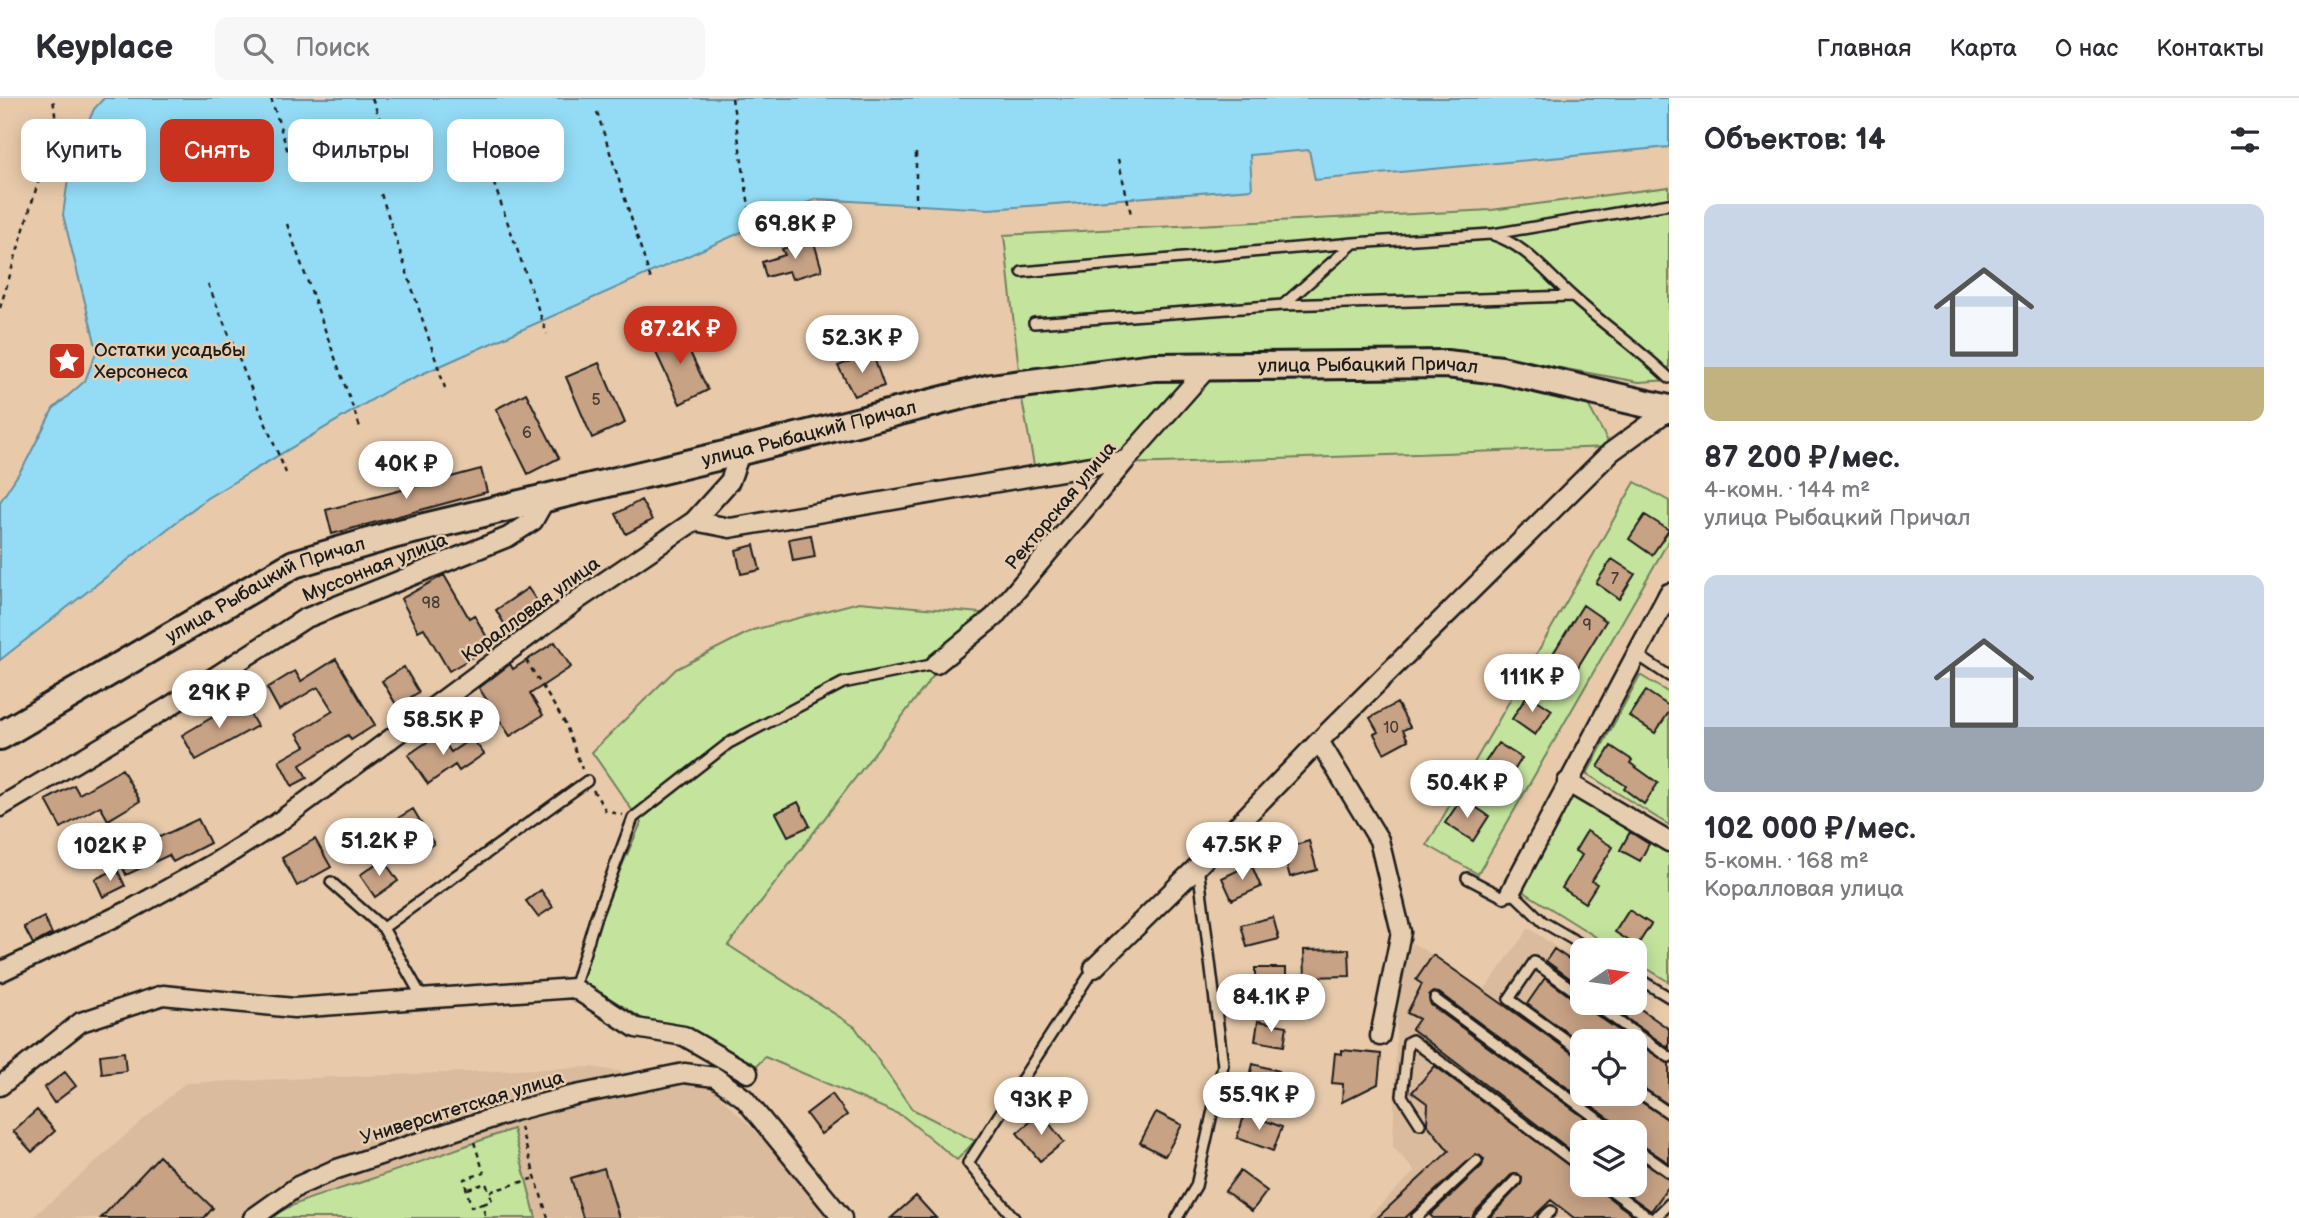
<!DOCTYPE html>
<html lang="ru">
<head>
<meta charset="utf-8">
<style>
	body { margin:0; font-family:"Balsamiq Sans",sans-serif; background:#f7f7f7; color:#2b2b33; height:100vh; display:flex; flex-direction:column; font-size:26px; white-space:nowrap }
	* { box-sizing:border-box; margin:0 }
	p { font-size:23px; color:#7c7c81 }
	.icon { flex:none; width:38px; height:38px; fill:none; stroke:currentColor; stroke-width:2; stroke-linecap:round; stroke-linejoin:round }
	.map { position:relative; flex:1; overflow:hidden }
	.side { display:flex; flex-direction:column; background:#fff; width:630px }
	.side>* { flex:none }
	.banner { position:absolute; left:21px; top:21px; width:665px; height:63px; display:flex; gap:14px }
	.needle { width:46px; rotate:77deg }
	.buttons { position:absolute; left:1570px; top:840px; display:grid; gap:14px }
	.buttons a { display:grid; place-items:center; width:77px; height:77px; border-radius:14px; background:#fff; box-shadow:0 4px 18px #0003; font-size:35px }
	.price { position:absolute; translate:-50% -60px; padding:0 16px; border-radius:24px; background:#fff; color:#222; font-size:23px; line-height:46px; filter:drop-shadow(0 2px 4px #0008) }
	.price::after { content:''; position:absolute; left:50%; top:42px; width:21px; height:16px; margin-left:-10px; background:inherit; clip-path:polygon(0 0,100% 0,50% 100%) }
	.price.current { background:#c8321e; color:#fff }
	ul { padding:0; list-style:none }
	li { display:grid; align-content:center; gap:14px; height:371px; padding:0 35px }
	li span { display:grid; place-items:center; height:217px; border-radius:14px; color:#555 }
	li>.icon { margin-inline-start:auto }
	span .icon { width:126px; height:126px; fill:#fffc; stroke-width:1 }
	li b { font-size:30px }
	h2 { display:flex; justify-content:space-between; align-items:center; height:84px; padding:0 35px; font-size:30px }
	.chip { padding:0 24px; border-radius:14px; background:#fff; box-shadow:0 4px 18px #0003; font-size:24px; line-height:63px }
	.chip.current { background:#c8321e; color:#fff }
	header { display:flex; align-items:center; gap:42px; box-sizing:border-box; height:98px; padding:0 35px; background:#fff; border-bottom:2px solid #e1e1e2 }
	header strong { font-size:33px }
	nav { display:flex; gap:38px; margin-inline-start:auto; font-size:24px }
	.search { width:490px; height:63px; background:#f7f7f7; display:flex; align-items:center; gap:18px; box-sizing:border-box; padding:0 24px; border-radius:14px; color:#7c7c81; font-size:26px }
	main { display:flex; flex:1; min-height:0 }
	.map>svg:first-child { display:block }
	.built { fill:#dabb9d; fill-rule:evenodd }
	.green { fill:#c4e49d; stroke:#70805c; stroke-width:2 }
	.water { fill:#94dcf6; stroke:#648f9f; stroke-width:2 }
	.building { fill:#c7a285; stroke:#1c1c1c; stroke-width:2 }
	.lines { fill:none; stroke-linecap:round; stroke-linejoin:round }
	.lane-casing { stroke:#1c1c1c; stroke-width:14 }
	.street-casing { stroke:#1c1c1c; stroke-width:23 }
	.secondary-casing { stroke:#1c1c1c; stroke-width:32 }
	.path { stroke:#1c1c1c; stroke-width:2.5; stroke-dasharray:5 5; stroke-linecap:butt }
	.lane { stroke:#e7cdaf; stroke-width:9 }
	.street { stroke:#e7cdaf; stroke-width:18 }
	.secondary { stroke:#e7cdaf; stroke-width:26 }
	.labels { text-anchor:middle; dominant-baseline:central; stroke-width:5; stroke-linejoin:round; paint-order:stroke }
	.number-label { font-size:16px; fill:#473e36 }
	.poi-label { font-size:19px; fill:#1c1c1c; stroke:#e7cdaf; text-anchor:start }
	.street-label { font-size:19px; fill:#1c1c1c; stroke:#e7cdaf }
</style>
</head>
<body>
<header>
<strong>Keyplace</strong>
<div class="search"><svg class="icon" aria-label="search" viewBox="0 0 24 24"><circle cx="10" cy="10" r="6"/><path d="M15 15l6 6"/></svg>Поиск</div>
<nav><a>Главная</a><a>Карта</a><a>О нас</a><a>Контакты</a></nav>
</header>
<main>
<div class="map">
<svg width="1669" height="1120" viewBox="0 0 1669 1120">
	<rect width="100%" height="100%" fill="#e8caab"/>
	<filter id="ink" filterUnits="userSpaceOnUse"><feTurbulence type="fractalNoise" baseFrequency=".0143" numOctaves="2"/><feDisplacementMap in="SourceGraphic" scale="14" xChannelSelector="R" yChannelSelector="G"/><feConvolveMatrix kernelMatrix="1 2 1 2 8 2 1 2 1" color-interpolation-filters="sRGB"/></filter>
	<g filter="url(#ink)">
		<!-- built -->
		<path class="built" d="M 1529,830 L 1582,868 L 1582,905 L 1634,905 L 1669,930 L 1669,1120 L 1367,1120 L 1415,1073 L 1393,1049 L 1397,906 L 1412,845 L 1433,857 L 1484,892 ZM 1582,943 L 1634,943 L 1634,996 L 1582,996 ZM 1582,1034 L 1634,1034 L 1634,1087 L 1582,1087 Z
			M 591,969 L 709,987 L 842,1120 L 32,1120 L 185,985 Z"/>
		<!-- green -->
		<path class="green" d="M 1669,89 L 1669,282 L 1639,284 L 1483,256 L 1162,257 L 1019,272 L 1004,137 L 1491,112 Z
			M 1470,272 L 1586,303 L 1611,349 L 1160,365 L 1034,367 L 1021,296 L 1218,278 Z
			M 1635,384 L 1669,403 L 1669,442 L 1478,776 L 1427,747 Z
			M 859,504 L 981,515 L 728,847 L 855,929 L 912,1011 L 975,1043 L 957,1062 L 903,1018 L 765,959 L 742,983 L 606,898 L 587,893 L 581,879 L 608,799 L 641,725 L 592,654 L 676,571 L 753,532 Z
			M 1640,577 L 1669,595 L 1669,727 L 1587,676 Z
			M 1574,695 L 1669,751 L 1669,884 L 1635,863 L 1634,852 L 1617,852 L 1521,792 Z
			M 513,1031 L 536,1120 L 269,1120 C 299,1101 332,1094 365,1083 C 414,1067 464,1048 513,1031 Z"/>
		<!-- water -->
		<path class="water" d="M 104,0 L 1669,0 L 1669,49 L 1315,82 L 1309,52 L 1250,57 L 1252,91 L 989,111 L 816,101 L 395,288 L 207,400 L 0,562 L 0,404 L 26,364 L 53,311 L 85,283 L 97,252 L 63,117 L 70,67 L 94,11 Z"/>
		<!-- building -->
		<path class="building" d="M 813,141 L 822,172 L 792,181 L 789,173 L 766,179 L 762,164 L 785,157 L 782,151 Z
			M 679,231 L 708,292 L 680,306 L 651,244 Z
			M 872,254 L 884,288 L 854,298 L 838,268 Z
			M 599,265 L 625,325 L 592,340 L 566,279 Z
			M 526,295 L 559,360 L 528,376 L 496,311 Z
			M 481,371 L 487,394 L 332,436 L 326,412 Z
			M 641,402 L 652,422 L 626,436 L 616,416 Z
			M 1645,417 L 1669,432 L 1652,457 L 1629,441 Z
			M 811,437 L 815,459 L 793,463 L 789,441 Z
			M 754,447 L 760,472 L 741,476 L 736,452 Z
			M 1612,461 L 1635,476 L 1619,501 L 1596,485 Z
			M 444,477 L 469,520 L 474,517 L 492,548 L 449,573 L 424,530 L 418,533 L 401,501 Z
			M 528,490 L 544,513 L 511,537 L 496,512 Z
			M 1583,507 L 1606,523 L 1565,590 L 1541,575 Z
			M 555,544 L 571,569 L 530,596 L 543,617 L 510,638 L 479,590 L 510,566 L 513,571 Z
			M 336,561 L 375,627 L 351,642 L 348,637 L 300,667 L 307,680 L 292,688 L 279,663 L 305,648 L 297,635 L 333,613 L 318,589 L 279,612 L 267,590 L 295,573 L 301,583 Z
			M 404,569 L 419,594 L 397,608 L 382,583 Z
			M 1646,593 L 1669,608 L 1669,614 L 1655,635 L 1629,618 Z
			M 1528,596 L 1552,612 L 1535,637 L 1512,621 Z
			M 242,602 L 257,628 L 196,662 L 182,637 Z
			M 1397,605 L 1410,629 L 1403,632 L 1408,642 L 1384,655 L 1374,636 L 1378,634 L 1370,620 Z
			M 439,636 L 451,654 L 472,640 L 484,656 L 459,673 L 455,667 L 428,686 L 408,657 Z
			M 1498,645 L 1522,660 L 1506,685 L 1482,669 Z
			M 1611,648 L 1632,662 L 1630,665 L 1658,685 L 1644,706 L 1624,691 L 1626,688 L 1598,669 Z
			M 122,671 L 140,703 L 108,722 L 100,708 L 61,730 L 46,702 L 74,687 L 79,696 Z
			M 1462,700 L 1489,718 L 1473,743 L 1445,725 Z
			M 798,704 L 810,728 L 788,738 L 776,715 Z
			M 413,711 L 434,746 L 420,754 L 398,720 Z
			M 198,721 L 210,745 L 173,764 L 169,757 L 126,777 L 113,748 L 142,735 L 147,745 Z
			M 1587,733 L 1613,749 L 1592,783 L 1597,786 L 1585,805 L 1562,790 L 1582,757 L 1575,753 Z
			M 1630,734 L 1649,746 L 1640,763 L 1620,752 Z
			M 315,741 L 331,769 L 297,788 L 282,760 Z
			M 1309,743 L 1317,772 L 1290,779 L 1282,751 Z
			M 383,761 L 398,783 L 375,799 L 360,777 Z
			M 1251,766 L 1261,789 L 1232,802 L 1222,780 Z
			M 117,771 L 125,788 L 103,799 L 95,781 Z
			M 541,792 L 553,809 L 538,819 L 526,803 Z
			M 1629,812 L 1651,826 L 1637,848 L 1615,834 Z
			M 44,819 L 52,836 L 33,846 L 24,829 Z
			M 1273,819 L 1279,841 L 1247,849 L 1241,827 Z
			M 1349,851 L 1350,878 L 1305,879 L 1304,852 Z
			M 1554,851 L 1582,870 L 1582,889 L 1546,863 Z
			M 1433,857 L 1582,962 L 1582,996 L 1629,996 L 1669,1022 L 1669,1065 L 1634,1042 L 1634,1034 L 1622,1034 L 1619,1028 L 1439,895 L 1433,894 L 1429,897 L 1431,907 L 1604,1034 L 1582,1034 L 1582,1061 L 1412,931 L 1419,921 L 1407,915 L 1422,886 L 1416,882 Z
			M 1255,870 L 1286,870 L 1286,891 L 1255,891 Z
			M 1545,880 L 1578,904 L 1585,905 L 1588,911 L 1634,943 L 1579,943 L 1527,906 Z
			M 1604,905 L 1632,905 L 1669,931 L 1669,950 Z
			M 1258,923 L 1287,928 L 1284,948 L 1255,943 Z
			M 1634,943 L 1669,966 L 1669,1007 L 1634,984 Z
			M 1342,952 L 1381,956 L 1378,986 L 1342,1004 L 1343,986 L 1332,985 L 1335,955 L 1342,956 Z
			M 124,954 L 126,973 L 102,976 L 100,957 Z
			M 1253,966 L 1279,973 L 1275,989 L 1249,982 Z
			M 1435,968 L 1582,1077 L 1582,1087 L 1597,1087 L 1600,1093 L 1637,1120 L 1574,1120 L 1551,1102 L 1532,1120 L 1489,1120 L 1521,1086 L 1522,1079 L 1517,1075 L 1511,1077 L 1474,1115 L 1472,1120 L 1433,1120 L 1430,1117 L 1482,1068 L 1484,1061 L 1476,1056 L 1405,1120 L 1377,1120 L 1449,1053 L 1427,1026 L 1428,1006 L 1412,994 Z
			M 65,974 L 76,988 L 54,1005 L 44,990 Z
			M 832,996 L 847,1017 L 821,1036 L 806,1016 Z
			M 37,1012 L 55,1033 L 32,1054 L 13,1033 Z
			M 1156,1014 L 1182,1027 L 1165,1058 L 1140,1045 Z
			M 1041,1015 L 1064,1044 L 1040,1063 L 1017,1035 Z
			M 1245,1015 L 1282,1029 L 1273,1053 L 1237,1040 Z
			M 159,1058 L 213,1110 L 204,1120 L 101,1120 Z
			M 1634,1058 L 1669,1081 L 1669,1088 L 1651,1113 L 1615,1087 L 1634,1087 Z
			M 604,1070 L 619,1120 L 583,1120 L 571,1080 Z
			M 1240,1073 L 1267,1093 L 1252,1113 L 1225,1093 Z
			M 916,1098 L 936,1120 L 891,1120 Z"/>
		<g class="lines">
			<!-- lane casing -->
			<g class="lane-casing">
				<path id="lane" d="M 1493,136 L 1669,106
					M 1022,174 L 1354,145 L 1491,136 C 1526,147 1546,175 1573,199 C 1604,227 1639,251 1669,280
					M 1283,207 L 1572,198
					M 1034,225 L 1283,207 L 1354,145
					M 1636,556 L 1669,578
					M 1467,780 L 1505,800 L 1511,793 L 1543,824 L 1591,852
					M 331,784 L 383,830
					M 1634,878 L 1669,899
					M 574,890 L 595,821 L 633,720 L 729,645 L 843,585 L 936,566
					M 1582,898 L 1534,864 L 1509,901 L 1582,954
					M 423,901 L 383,830 L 587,683
					M 1435,901 L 1615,1034
					M 1592,905 L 1669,959
					M 1634,991 L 1669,1015
					M 1420,1026 L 1402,998 L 1408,944 L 1412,942 L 1582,1070
					M 1634,1049 L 1669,1074
					M 1604,1087 L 1649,1120
					M 1014,1120 L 968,1065 L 1094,870
					M 1177,1120 L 1196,1088 L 1223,967 L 1198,768
					M 1416,1120 L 1477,1063
					M 1479,1120 L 1516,1082
					M 1543,1120 L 1551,1113
					M 1655,1120 L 1669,1106"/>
			</g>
			<!-- street casing -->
			<g class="street-casing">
				<path id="street" d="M 694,423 L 730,430 L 1126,362
					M 936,566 L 994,519 L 1126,362 L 1209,268
					M 1319,643 L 1379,742 L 1401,834 L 1380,938
					M 1567,684 L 1669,744
					M 0,709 L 167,610 L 304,521 L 508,439 L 533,423 L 546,400
					M 1511,793 L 1669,495
					M 1094,870 L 1198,768 L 1319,643 L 1611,354 L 1669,312
					M 0,874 L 128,813 L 216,764 L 276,726 L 579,501 L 694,423 L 730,383 L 741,353
					M 0,988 L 81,924 L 163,897 L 294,910 L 574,890 L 636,930 L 684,938 L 748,975
					M 253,1120 L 298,1088 L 334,1072 L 514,1013 L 571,998 L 684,975 L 715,979 L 744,1000 L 842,1120"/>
			</g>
			<!-- secondary casing -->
			<g class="secondary-casing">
				<g id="secondary">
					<path id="s1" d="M 0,638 L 294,466 L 396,436 L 741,353 L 991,290 L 1154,269 L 1446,266 L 1501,272 L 1669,311"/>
				</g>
			</g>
			<!-- path -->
			<path class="path" d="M 271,0 L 288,54
				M 372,0 L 381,24
				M 732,0 L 752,127
				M 597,14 L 652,185
				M 916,55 L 916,109
				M 1118,61 L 1131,116
				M 487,66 L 547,236
				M 381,96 L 445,290
				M 287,126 L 361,332
				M 208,186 L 286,375
				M 0,210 L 56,25 L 53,0
				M 526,562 L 565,625 L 582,671
				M 593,692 L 606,713 L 623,717
				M 520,1029 L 548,1120
				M 474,1044 L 484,1075 L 464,1081 L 471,1109 L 482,1106 L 486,1120
				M 468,1091 L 486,1085 L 489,1094
				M 483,1106 L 492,1103 L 489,1094 L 535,1080"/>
			<!-- lane -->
			<use href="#lane" class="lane"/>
			<!-- street -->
			<use href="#street" class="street"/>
			<!-- secondary -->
			<use href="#secondary" class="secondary"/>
		</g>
	</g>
	<!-- icons -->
	<defs>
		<g id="sight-square" transform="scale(2.0125)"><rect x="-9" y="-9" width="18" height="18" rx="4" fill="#c8321e" stroke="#e7cdaf"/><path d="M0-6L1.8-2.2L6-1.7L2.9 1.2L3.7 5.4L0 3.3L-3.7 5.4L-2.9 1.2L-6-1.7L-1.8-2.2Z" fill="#fff"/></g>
	</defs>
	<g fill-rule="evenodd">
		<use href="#sight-square" x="67" y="263"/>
	</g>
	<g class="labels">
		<!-- number labels -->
		<g class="number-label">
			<text x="596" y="302">5</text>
			<text x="527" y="335">6</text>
			<text x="1615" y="481">7</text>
			<text x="431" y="505">98</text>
			<text x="1587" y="527">9</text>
			<text x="1391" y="630">10</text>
		</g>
		<!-- poi labels -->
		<g class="poi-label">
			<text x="94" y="252">Остатки усадьбы<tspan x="94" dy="22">Херсонеса</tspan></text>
		</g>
		<!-- street labels -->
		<g class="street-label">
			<text stroke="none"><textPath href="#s1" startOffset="1438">улица Рыбацкий Причал</textPath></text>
			<text stroke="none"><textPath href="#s1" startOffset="872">улица Рыбацкий Причал</textPath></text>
			<text transform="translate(1061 408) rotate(-50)">Ректорская улица</text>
			<text transform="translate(375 470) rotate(-22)">Муссонная улица</text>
			<text stroke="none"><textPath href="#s1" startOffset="304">улица Рыбацкий Причал</textPath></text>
			<text transform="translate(531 512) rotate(-36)">Коралловая улица</text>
			<text transform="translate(462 1010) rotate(-17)">Университетская улица</text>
		</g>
	</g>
</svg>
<div class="buttons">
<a><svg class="needle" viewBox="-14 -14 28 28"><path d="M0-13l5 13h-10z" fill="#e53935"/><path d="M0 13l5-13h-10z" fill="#7c7c81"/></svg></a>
<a><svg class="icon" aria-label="locate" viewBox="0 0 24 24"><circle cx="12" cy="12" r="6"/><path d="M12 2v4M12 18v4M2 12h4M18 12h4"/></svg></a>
<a><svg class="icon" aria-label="layers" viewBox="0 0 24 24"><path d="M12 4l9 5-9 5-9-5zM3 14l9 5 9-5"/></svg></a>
</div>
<b class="price" style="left:795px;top:163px">69.8K ₽</b>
<b class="price current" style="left:680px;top:268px">87.2K ₽</b>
<b class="price" style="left:862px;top:277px">52.3K ₽</b>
<b class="price" style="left:406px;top:403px">40K ₽</b>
<b class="price" style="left:1532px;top:616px">111K ₽</b>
<b class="price" style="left:219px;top:632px">29K ₽</b>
<b class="price" style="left:443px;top:659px">58.5K ₽</b>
<b class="price" style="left:1467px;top:722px">50.4K ₽</b>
<b class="price" style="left:379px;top:780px">51.2K ₽</b>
<b class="price" style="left:1242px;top:784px">47.5K ₽</b>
<b class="price" style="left:110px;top:785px">102K ₽</b>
<b class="price" style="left:1271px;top:936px">84.1K ₽</b>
<b class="price" style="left:1259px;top:1034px">55.9K ₽</b>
<b class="price" style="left:1041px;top:1039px">93K ₽</b>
<div class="banner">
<a class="chip">Купить</a>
<a class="chip current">Снять</a>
<a class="chip">Фильтры</a>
<a class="chip">Новое</a>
</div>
</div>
<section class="side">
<h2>Объектов: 14<svg class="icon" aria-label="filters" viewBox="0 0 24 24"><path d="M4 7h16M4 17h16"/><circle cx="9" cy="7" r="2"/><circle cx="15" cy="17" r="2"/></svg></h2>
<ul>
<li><span style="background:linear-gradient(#c9d6e8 75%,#c2b280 0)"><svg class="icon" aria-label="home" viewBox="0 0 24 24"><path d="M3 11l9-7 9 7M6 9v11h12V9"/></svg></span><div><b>87 200 ₽/мес.</b><p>4-комн. · 144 m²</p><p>улица Рыбацкий Причал</p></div></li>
<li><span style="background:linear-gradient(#c9d6e8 70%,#9aa5b1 0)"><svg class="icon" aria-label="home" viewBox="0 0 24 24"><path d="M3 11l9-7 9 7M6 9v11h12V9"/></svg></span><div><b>102 000 ₽/мес.</b><p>5-комн. · 168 m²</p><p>Коралловая улица</p></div></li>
</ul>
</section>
</main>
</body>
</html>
